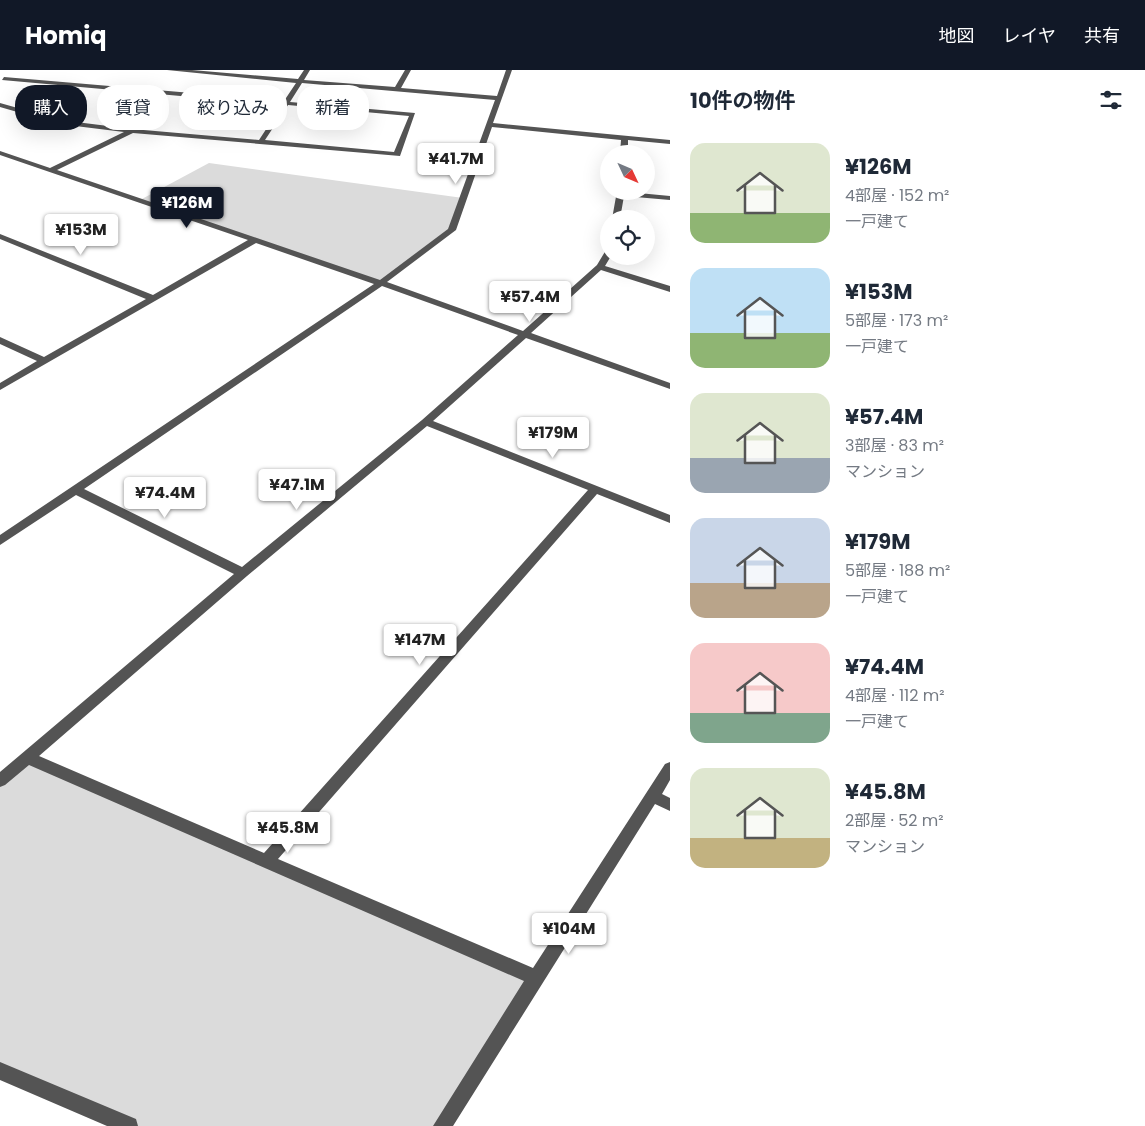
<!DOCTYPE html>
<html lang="ja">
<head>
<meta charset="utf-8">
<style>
	body { margin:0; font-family:Poppins,"Noto Sans JP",sans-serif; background:#f6f6f7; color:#1f2937; height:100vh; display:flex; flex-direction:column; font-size:19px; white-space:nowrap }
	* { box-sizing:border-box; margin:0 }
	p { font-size:16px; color:#747a83 }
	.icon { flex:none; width:28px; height:28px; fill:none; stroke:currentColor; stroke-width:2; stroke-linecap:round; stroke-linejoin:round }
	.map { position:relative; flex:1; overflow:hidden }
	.drawer { display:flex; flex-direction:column; background:#fff; width:475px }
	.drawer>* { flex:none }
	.banner { position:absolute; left:15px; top:15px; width:475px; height:45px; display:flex; gap:10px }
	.needle { width:32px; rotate:134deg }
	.controls { position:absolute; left:600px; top:75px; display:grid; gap:10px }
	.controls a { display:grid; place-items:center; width:55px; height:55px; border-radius:50%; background:#fff; box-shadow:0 5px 20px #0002; font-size:25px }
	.price { position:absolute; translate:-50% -42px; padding:0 11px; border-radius:5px; background:#fff; color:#222; font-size:16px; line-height:32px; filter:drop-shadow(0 1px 2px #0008) }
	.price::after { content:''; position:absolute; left:50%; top:30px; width:15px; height:11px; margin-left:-8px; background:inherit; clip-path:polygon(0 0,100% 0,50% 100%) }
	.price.selected { background:#111827; color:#fff }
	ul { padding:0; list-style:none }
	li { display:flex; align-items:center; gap:15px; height:125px; padding:0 20px }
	li span { display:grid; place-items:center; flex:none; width:140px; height:100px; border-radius:15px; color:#555 }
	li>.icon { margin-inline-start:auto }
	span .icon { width:60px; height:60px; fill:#fffc; stroke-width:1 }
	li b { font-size:21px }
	h2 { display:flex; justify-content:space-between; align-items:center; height:60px; padding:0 20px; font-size:21px }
	.chip { padding:0 18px; border-radius:20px; background:#fff; box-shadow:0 5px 20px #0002; font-size:18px; line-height:45px }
	.chip.selected { background:#111827; color:#fff }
	header { display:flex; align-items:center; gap:30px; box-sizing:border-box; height:70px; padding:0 25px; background:#111827; color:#fff }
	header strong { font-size:24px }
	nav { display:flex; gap:28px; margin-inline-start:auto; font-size:18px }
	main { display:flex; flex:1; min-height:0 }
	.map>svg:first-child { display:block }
	.green { fill:#dbdbdb }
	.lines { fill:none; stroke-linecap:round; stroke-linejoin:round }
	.minor { fill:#545454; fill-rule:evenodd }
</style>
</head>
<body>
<header>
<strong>Homiq</strong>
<nav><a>地図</a><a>レイヤ</a><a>共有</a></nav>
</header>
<main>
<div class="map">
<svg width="670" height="1056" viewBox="0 0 670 1056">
	<rect width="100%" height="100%" fill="#fff"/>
	<!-- green -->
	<path class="green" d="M 209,93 L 463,128 L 452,160 L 381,213 L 140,130 Z
		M 28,688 L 536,908 L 442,1056 L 129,1056 L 0,1001 L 0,711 Z"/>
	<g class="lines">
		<!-- minor -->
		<path class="minor" d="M 167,0 L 192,0 L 298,9 L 304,0 L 310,0 L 304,10 L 395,17 L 405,0 L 411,0 L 401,18 L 497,26 L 506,0 L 512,0 L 493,53 L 670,70 L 670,74 L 628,70 L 628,84 L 620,84 L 621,70 L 492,57 L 456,160 L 387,212 L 523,261 L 597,195 L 606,180 L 609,180 L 609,186 L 611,186 L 605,196 L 670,216 L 670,222 L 601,200 L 531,263 L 670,313 L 670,319 L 526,268 L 433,351 L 670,445 L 670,453 L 597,424 L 278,789 L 533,898 L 665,694 L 670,692 L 670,710 L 662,724 L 670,728 L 670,741 L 655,734 L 453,1056 L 433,1056 L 524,911 L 29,695 L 5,715 L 0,717 L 0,702 L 234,504 L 76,425 L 0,475 L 0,465 L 374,214 L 256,173 L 0,320 L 0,313 L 37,291 L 0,274 L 0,267 L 44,287 L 146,229 L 0,169 L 0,164 L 153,225 L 248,170 L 0,85 L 0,81 L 50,98 L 124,62 L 59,54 L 0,37 L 0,33 L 60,50 L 132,59 L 259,70 L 282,35 L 2,10 L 4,7 L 284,31 L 296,13 ZM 302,13 L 495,30 L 448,159 L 380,210 L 57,100 L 133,63 L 400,86 L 415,43 L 290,32 ZM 288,35 L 409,46 L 394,82 L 265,70 ZM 382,216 L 518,265 L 422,350 L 242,497 L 84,419 ZM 427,356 L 588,420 L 264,783 L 39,686 L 247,506 Z
			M 617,121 L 670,126 L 670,130 L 624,126 L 620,149 L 612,149 Z
			M 0,992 L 136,1049 L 138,1056 L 107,1056 L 0,1010 Z"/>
	</g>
</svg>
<div class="controls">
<a><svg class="needle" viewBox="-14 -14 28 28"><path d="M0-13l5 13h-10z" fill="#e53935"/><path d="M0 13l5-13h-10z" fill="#747a83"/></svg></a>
<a><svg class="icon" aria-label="locate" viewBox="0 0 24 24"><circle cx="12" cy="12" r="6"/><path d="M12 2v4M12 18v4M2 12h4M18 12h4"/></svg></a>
</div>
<b class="price" style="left:456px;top:115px">¥41.7M</b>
<b class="price selected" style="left:187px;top:159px">¥126M</b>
<b class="price" style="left:81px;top:186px">¥153M</b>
<b class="price" style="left:530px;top:253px">¥57.4M</b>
<b class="price" style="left:553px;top:389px">¥179M</b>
<b class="price" style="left:297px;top:441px">¥47.1M</b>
<b class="price" style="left:165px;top:449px">¥74.4M</b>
<b class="price" style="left:420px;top:596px">¥147M</b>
<b class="price" style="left:288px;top:784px">¥45.8M</b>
<b class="price" style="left:569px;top:885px">¥104M</b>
<div class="banner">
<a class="chip selected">購入</a>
<a class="chip">賃貸</a>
<a class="chip">絞り込み</a>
<a class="chip">新着</a>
</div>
</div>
<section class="drawer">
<h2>10件の物件<svg class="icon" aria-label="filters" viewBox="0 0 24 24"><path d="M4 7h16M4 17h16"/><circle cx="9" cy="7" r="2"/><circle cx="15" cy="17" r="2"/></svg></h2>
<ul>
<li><span style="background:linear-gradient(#dfe7d0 70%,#8fb573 0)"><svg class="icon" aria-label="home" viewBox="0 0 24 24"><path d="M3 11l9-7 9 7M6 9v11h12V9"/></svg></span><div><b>¥126M</b><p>4部屋 · 152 m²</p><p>一戸建て</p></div></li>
<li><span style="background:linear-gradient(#bfe0f5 65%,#8fb573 0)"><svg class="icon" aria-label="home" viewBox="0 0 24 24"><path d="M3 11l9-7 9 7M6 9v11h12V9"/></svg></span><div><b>¥153M</b><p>5部屋 · 173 m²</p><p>一戸建て</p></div></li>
<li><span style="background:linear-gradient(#dfe7d0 65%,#9aa5b1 0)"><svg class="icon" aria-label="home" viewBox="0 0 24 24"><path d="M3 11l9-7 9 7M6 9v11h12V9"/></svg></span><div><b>¥57.4M</b><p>3部屋 · 83 m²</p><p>マンション</p></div></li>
<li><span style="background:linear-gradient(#c9d6e8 65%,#b9a48a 0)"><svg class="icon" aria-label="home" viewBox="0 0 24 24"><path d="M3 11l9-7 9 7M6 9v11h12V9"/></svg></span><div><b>¥179M</b><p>5部屋 · 188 m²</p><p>一戸建て</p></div></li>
<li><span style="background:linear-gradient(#f6c9c9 70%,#7fa58c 0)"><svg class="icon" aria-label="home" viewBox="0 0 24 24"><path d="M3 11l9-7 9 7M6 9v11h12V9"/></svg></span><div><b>¥74.4M</b><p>4部屋 · 112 m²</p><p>一戸建て</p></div></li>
<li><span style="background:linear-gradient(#dfe7d0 70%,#c2b280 0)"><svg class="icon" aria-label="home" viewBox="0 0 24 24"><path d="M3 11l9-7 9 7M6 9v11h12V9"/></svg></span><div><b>¥45.8M</b><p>2部屋 · 52 m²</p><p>マンション</p></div></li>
</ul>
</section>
</main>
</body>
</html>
